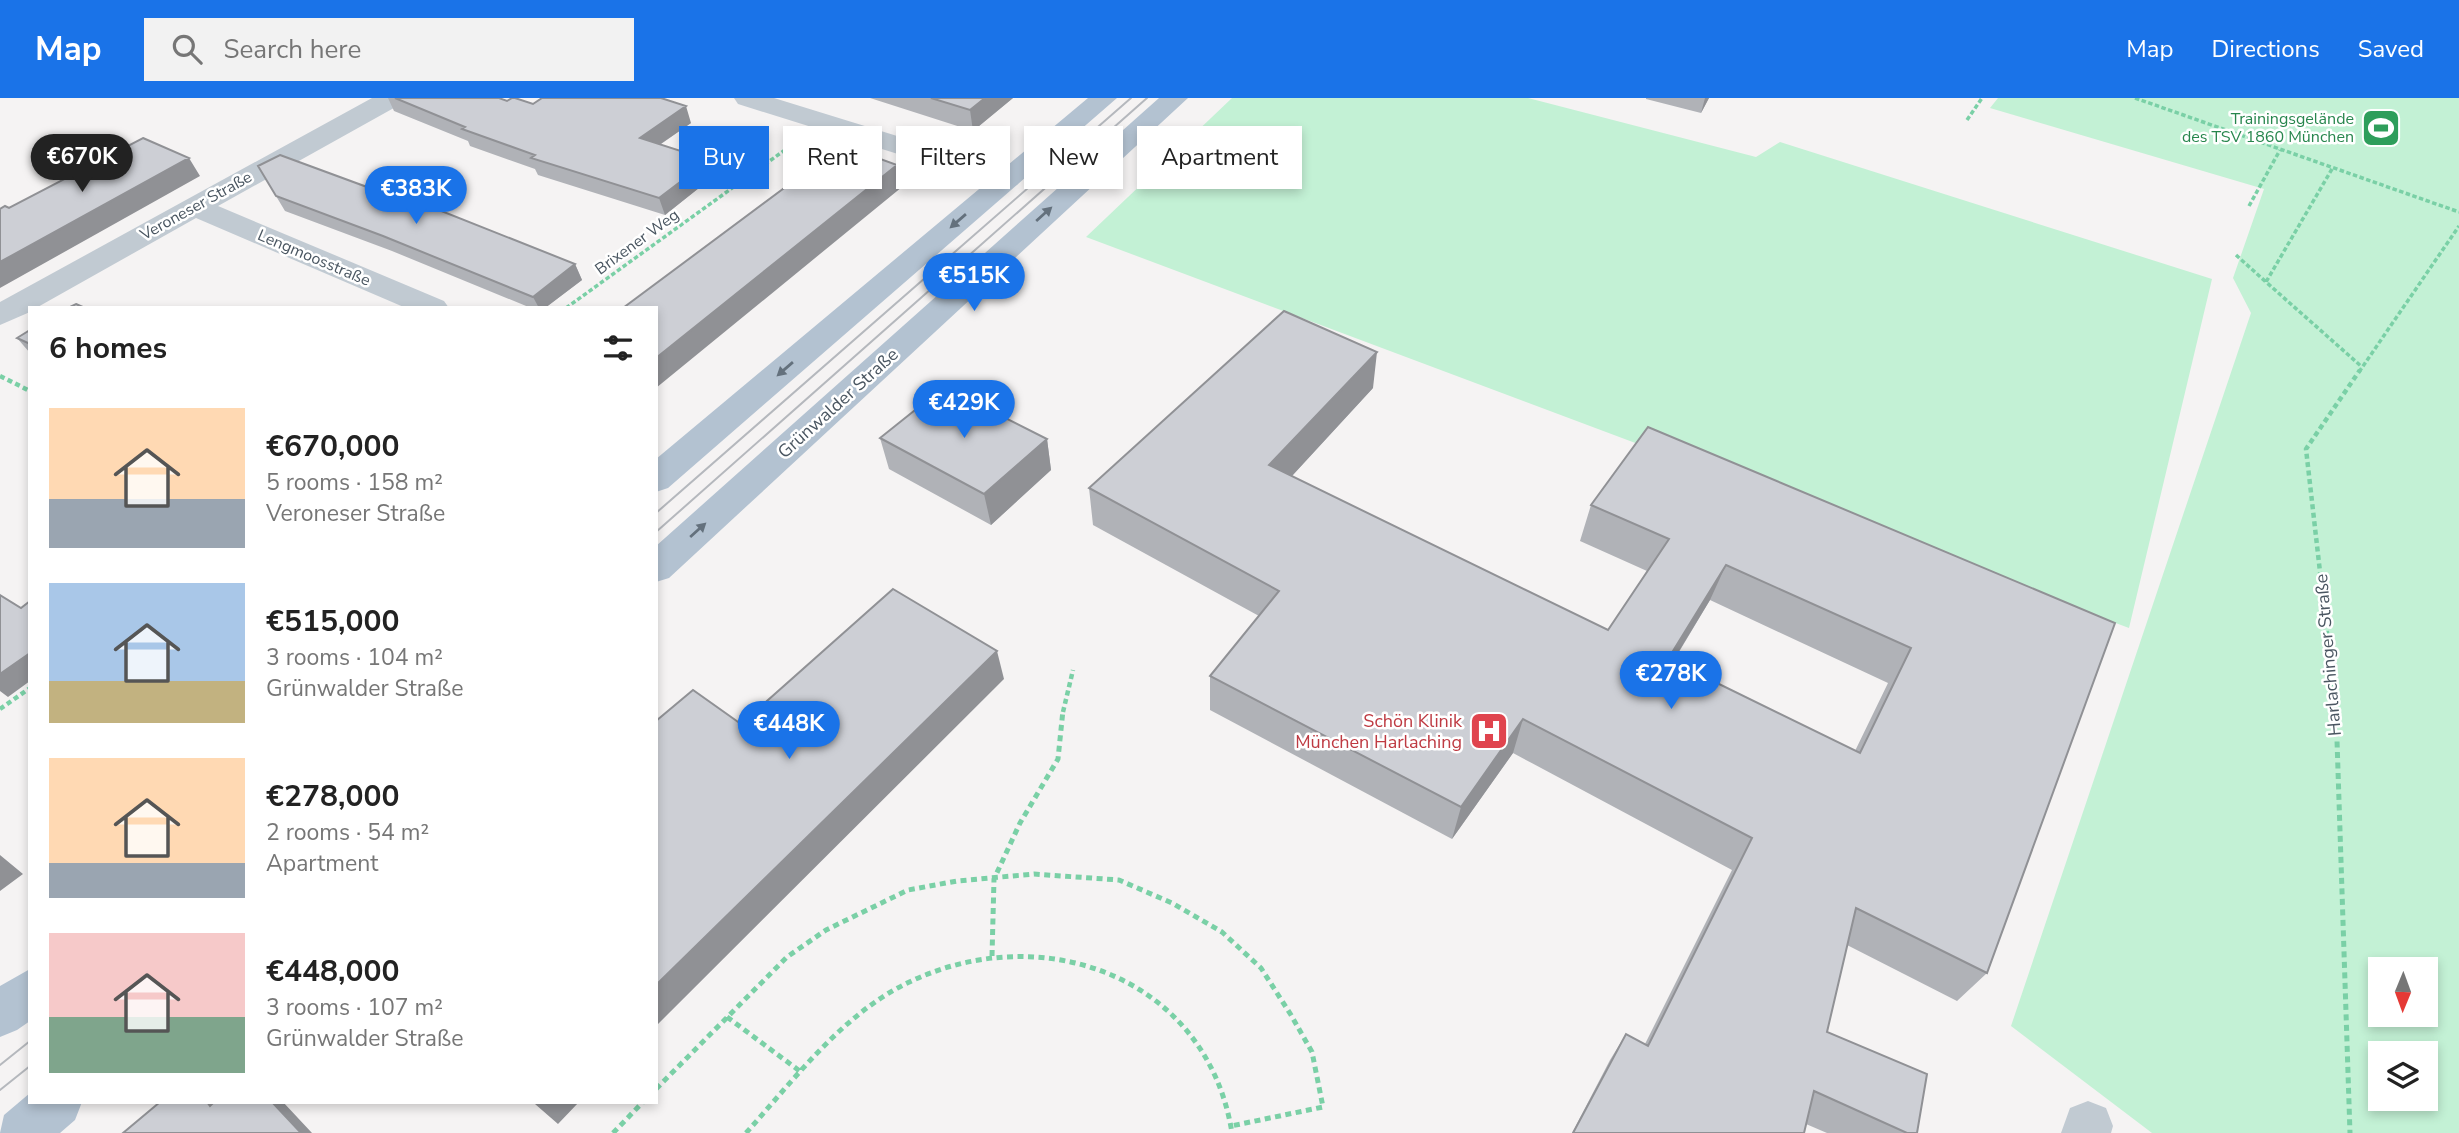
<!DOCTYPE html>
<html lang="en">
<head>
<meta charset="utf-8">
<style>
	body { margin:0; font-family:"Nunito Sans",sans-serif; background:#f2f2f2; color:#222; height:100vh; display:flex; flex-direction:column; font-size:26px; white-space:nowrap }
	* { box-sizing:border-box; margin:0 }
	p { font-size:23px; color:#767676 }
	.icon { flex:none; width:38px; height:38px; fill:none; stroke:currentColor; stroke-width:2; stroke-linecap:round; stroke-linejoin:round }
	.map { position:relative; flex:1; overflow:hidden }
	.panel { position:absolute; left:28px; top:208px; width:630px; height:798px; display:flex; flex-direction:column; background:#fff; border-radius:0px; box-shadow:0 4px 10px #0003 }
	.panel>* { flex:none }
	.hud { position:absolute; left:679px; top:28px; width:665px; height:63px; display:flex; gap:14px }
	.needle { width:46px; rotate:181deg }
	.fabs { position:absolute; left:2368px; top:859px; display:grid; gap:14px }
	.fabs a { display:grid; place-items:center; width:70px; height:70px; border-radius:0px; background:#fff; box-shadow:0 4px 10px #0003; font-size:35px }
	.price { position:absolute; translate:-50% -60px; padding:0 16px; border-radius:24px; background:#1a73e8; color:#fff; font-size:23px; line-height:46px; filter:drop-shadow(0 2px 4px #0008) }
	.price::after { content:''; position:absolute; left:50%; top:42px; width:21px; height:16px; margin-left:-10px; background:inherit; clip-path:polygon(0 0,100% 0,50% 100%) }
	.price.active { background:#222; color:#fff }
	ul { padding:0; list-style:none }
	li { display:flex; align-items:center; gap:21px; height:175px; padding:0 21px }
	li span { display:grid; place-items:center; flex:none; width:196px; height:140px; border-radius:0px; color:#555 }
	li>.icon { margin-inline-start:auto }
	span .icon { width:84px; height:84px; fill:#fffc; stroke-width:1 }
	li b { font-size:30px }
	h2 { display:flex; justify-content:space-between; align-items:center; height:84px; padding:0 21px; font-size:30px }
	.pill { padding:0 24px; border-radius:0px; background:#fff; box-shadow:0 4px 10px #0003; font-size:24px; line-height:63px }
	.pill.active { background:#1a73e8; color:#fff }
	header { display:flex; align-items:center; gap:42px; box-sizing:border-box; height:98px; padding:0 35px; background:#1a73e8; color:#fff }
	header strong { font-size:33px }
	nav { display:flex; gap:38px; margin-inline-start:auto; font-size:24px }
	.search { width:490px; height:63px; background:#f2f2f2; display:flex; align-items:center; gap:18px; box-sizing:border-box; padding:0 24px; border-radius:0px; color:#767676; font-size:26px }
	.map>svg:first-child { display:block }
	.green { fill:#c3f1d5; fill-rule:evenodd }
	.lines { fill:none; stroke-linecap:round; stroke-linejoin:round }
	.path-far2 { stroke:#7ad0a6; stroke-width:3.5; stroke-dasharray:4.5 2.5; stroke-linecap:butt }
	.path-far1 { stroke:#7ad0a6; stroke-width:4.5; stroke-dasharray:5 3.5; stroke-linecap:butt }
	.path { stroke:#7ad0a6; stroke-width:5; stroke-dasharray:6 4.5; stroke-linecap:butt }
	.minor { fill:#c1cad2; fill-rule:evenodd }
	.major { fill:#b3c2d1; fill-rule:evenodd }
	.tram { stroke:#b5b8bd; stroke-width:2 }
	.wall { fill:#b0b2b7; fill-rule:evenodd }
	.shaded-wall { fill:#909195 }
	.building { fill:#cdcfd5; stroke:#909195; stroke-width:2; fill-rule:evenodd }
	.oneway { fill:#64717d }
	.labels { text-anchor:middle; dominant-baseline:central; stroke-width:5; stroke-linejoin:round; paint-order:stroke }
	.far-leisure-label { font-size:16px; fill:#27864d; stroke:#fff; text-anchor:end }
	.far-street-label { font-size:16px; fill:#4a5661; stroke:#fff }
	.street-label { font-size:18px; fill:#4a5661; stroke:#fff }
	.health-label { font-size:18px; fill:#be3a42; stroke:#fff; text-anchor:end }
</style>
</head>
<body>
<header>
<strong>Map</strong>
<div class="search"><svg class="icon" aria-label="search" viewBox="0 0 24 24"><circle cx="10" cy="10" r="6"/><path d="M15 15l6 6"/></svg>Search here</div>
<nav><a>Map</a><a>Directions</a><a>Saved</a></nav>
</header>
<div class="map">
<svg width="2459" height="1035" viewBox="0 0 2459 1035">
	<rect width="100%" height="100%" fill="#f5f3f3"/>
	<!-- green -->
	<path class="green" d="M 1232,0 L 1528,0 L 1756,59 L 1780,44 L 2212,181 L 2129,530 L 1086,139 Z
		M 1998,0 L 2459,0 L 2459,1035 L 2152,1035 L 2011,928 L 2251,215 L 2233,180 L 2264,91 L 1990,10 ZM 2380,872 L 2426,872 L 2426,917 L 2380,917 ZM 2380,956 L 2426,956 L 2426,1001 L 2380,1001 Z"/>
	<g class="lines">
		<!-- path-far2 -->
		<path class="path-far2" d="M 2135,0 L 2459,114
			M 1967,22 L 1982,0
			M 2332,71 L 2266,184 L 2362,269
			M 2249,108 L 2280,52
			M 2236,157 L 2266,184
			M 566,210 L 789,49
			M 2359,274 L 2459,128"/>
		<!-- path-far1 -->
		<path class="path-far1" d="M 0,278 L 30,293
			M 0,611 L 30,590
			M 1063,614 L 1073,572
			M 2336,614 L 2306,351 L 2360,272"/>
		<!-- path -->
		<path class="path" d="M 2336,612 L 2350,1035
			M 992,858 L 994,781 L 1020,725 L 1058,661 L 1063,612
			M 727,919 L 801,974
			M 656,991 L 787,859 L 826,832 L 908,792 L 957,783 L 1034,776 L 1119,782 L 1172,805 L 1222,834 L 1261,870 L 1291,917 L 1312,954 L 1323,1009 L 1231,1028
			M 613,1035 L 643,1004
			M 746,1035 C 791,985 835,926 894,892 C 1029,816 1206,872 1232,1035"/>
		<!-- minor -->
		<path class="minor" d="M 372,0 L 405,0 L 401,6 L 218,108 L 444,203 L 449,210 L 406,210 L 196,120 L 36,210 L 30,210 L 30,214 L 0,227 L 0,204 Z
			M 734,0 L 774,0 L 1017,75 L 1021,81 L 1017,87 L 1007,89 L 997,87 L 738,6 Z
			M 2088,1003 L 2106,1010 L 2113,1028 L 2111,1035 L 2061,1035 L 2070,1010 Z"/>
		<!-- major -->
		<path class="major" d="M 1088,0 L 1117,0 L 668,390 L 656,394 L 656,361 Z
			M 1159,0 L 1188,0 L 669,480 L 656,484 L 656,448 Z
			M 30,871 L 30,923 L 17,932 L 0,939 L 0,888 Z
			M 30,995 L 30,1004 L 82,1004 L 75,1022 L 60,1035 L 0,1035 L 4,1017 Z"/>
		<!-- tram -->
		<path class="tram" d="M 656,415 L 1131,0
			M 656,434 L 1147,0
			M 0,967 L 30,943
			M 0,992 L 30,968"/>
	</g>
	<!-- wall -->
	<path class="wall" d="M 388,0 L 499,0 L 507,3 L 691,25 L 661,46 L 714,78 L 665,117 L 538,77 L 535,71 L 470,48 L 468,43 L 394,13 Z
		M 870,0 L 1013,0 L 973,33 Z
		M 1646,0 L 1709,0 L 1701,15 L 1646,1 Z
		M 276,98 L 575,166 L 582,182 L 545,210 L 531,210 L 392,153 L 285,113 Z
		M 30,232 L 30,255 L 17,240 Z
		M 1373,290 L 1292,378 L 1608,532 L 1647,473 L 1580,443 L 1591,407 L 2115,525 L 1987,875 L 1957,903 L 1847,847 L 1827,934 L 1917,1035 L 1827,1035 L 1806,1026 L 1804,1035 L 1572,1035 L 1610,962 L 1626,936 L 1645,946 L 1732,772 L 1513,655 L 1452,741 L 1210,612 L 1210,578 L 1259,518 L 1093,427 L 1089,390 ZM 1710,502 L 1888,585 L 1855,653 L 1673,564 Z
		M 880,340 L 1047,341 L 1051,372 L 991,427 L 889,371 Z"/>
	<!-- shaded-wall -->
	<path class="shaded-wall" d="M 985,0 L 1013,0 L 973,33 L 970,12 Z
		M 1705,0 L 1709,0 L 1701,15 Z
		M 686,8 L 691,25 L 646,56 L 640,40 Z
		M 189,60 L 200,78 L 0,190 L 0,164 Z
		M 709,62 L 714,78 L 665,117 L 659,100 Z
		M 897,67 L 902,89 L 656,290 L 656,260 Z
		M 575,166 L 582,182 L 545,210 L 539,210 L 533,199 Z
		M 1377,254 L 1373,290 L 1268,404 L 1269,367 Z
		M 1047,341 L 1051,372 L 991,427 L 984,396 Z
		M 1726,467 L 1710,502 L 1653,596 L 1668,561 Z
		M 997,553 L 1004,581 L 656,928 L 656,887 Z
		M 30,555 L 30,583 L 8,599 L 0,593 L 0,576 Z
		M 1523,621 L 1513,655 L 1452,741 L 1461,709 Z
		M 0,757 L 23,776 L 0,793 Z
		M 272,1004 L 283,1004 L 312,1035 L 301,1035 Z
		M 536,1004 L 579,1004 L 558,1026 L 535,1006 Z"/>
	<!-- building -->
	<path class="building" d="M 395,0 L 499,0 L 507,3 L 512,0 L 515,0 L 533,6 L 542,0 L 661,0 L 686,8 L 640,40 L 709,62 L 659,100 L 531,60 L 535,57 L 462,31 L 465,29 Z
		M 931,0 L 985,0 L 970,12 Z
		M 143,40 L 189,60 L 0,164 L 0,111 L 5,108 L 9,110 Z
		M 842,47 L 897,67 L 656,260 L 656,210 L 623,210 Z
		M 280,57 L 397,100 L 401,97 L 575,166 L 533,199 L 383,138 L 276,98 L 258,68 Z
		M 76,206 L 85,210 L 68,210 Z
		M 1284,213 L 1377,254 L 1269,367 L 1608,532 L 1669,441 L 1591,407 L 1648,329 L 2115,525 L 1987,875 L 1856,810 L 1827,934 L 1927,976 L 1917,1035 L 1907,1035 L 1814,993 L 1804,1035 L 1573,1035 L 1626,936 L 1648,948 L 1752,740 L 1523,621 L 1461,709 L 1210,578 L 1279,493 L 1089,390 ZM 1726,467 L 1911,550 L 1860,655 L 1668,561 Z
		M 30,232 L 30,246 L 17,240 Z
		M 944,289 L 1047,341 L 984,396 L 880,340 Z
		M 893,491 L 997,553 L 656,887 L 656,623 L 693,592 L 741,626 Z
		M 0,497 L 21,510 L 30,503 L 30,555 L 0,576 Z
		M 160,1004 L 207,1004 L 210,1008 L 214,1004 L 272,1004 L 301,1035 L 123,1035 Z"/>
	<!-- one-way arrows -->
	<defs><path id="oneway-solid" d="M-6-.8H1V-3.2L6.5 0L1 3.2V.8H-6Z" transform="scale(1.75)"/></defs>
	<g class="oneway">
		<use href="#oneway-solid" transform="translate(1044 116) rotate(-42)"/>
		<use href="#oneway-solid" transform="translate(958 123) rotate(139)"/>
		<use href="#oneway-solid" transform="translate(785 271) rotate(139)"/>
		<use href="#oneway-solid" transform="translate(698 432) rotate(-42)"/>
	</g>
	<!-- icons -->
	<defs>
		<g id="stadium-square" transform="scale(2.0125)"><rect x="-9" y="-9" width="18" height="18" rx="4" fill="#2e9e5b" stroke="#fff"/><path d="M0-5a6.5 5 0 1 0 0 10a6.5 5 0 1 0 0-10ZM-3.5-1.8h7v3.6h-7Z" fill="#fff"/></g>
		<g id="hospital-square" transform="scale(2.0125)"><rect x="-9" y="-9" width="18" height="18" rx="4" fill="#e0444e" stroke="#fff"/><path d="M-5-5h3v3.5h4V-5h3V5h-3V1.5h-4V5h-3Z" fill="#fff"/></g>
	</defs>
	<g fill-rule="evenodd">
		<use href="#stadium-square" x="2381" y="30"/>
		<use href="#hospital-square" x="1489" y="633"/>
	</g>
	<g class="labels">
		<!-- far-leisure labels -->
		<g class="far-leisure-label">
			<text x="2354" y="21">Trainingsgelände<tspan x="2354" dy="18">des TSV 1860 München</tspan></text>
		</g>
		<!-- far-street labels -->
		<g class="far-street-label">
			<text transform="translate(196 108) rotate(-29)">Veroneser Straße</text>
			<text transform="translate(637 144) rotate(-36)">Brixener Weg</text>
			<text transform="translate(314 160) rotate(23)">Lengmoosstraße</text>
		</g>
		<!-- street labels -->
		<g class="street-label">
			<text transform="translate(838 305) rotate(-42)">Grünwalder Straße</text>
			<text transform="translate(2328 557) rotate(-95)">Harlachinger Straße</text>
		</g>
		<!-- health labels -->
		<g class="health-label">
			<text x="1462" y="623">Schön Klinik<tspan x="1462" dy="21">München Harlaching</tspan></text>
		</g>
	</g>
</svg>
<div class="fabs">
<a><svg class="needle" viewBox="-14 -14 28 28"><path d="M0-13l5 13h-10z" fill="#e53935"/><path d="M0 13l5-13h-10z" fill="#767676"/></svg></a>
<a><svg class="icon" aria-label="layers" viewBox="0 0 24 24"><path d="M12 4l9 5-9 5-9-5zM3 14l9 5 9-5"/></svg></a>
</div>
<b class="price active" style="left:82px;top:96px">€670K</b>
<b class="price" style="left:416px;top:128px">€383K</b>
<b class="price" style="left:974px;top:215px">€515K</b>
<b class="price" style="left:964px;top:342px">€429K</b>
<b class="price" style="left:1671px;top:613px">€278K</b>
<b class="price" style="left:789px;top:663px">€448K</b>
<div class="hud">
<a class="pill active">Buy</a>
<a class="pill">Rent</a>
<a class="pill">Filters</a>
<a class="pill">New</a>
<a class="pill">Apartment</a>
</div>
<section class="panel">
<h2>6 homes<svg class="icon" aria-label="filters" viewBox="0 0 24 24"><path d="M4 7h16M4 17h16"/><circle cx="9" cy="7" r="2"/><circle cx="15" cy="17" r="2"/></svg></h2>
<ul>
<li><span style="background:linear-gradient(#ffd9b3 65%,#9aa5b1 0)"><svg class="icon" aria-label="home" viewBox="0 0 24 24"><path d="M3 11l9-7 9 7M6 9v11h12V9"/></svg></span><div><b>€670,000</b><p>5 rooms · 158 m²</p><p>Veroneser Straße</p></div></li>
<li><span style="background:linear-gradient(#a9c7e8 70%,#c2b280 0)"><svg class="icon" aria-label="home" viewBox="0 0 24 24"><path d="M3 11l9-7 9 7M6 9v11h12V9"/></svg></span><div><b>€515,000</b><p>3 rooms · 104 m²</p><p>Grünwalder Straße</p></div></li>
<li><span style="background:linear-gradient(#ffd9b3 75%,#9aa5b1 0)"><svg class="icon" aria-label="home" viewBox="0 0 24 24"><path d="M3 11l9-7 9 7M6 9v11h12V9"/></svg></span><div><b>€278,000</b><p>2 rooms · 54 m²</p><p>Apartment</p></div></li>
<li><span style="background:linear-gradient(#f6c9c9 60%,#7fa58c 0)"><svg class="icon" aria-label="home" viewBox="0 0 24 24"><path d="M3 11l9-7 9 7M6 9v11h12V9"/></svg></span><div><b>€448,000</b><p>3 rooms · 107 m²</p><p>Grünwalder Straße</p></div></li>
</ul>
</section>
</div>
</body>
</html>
